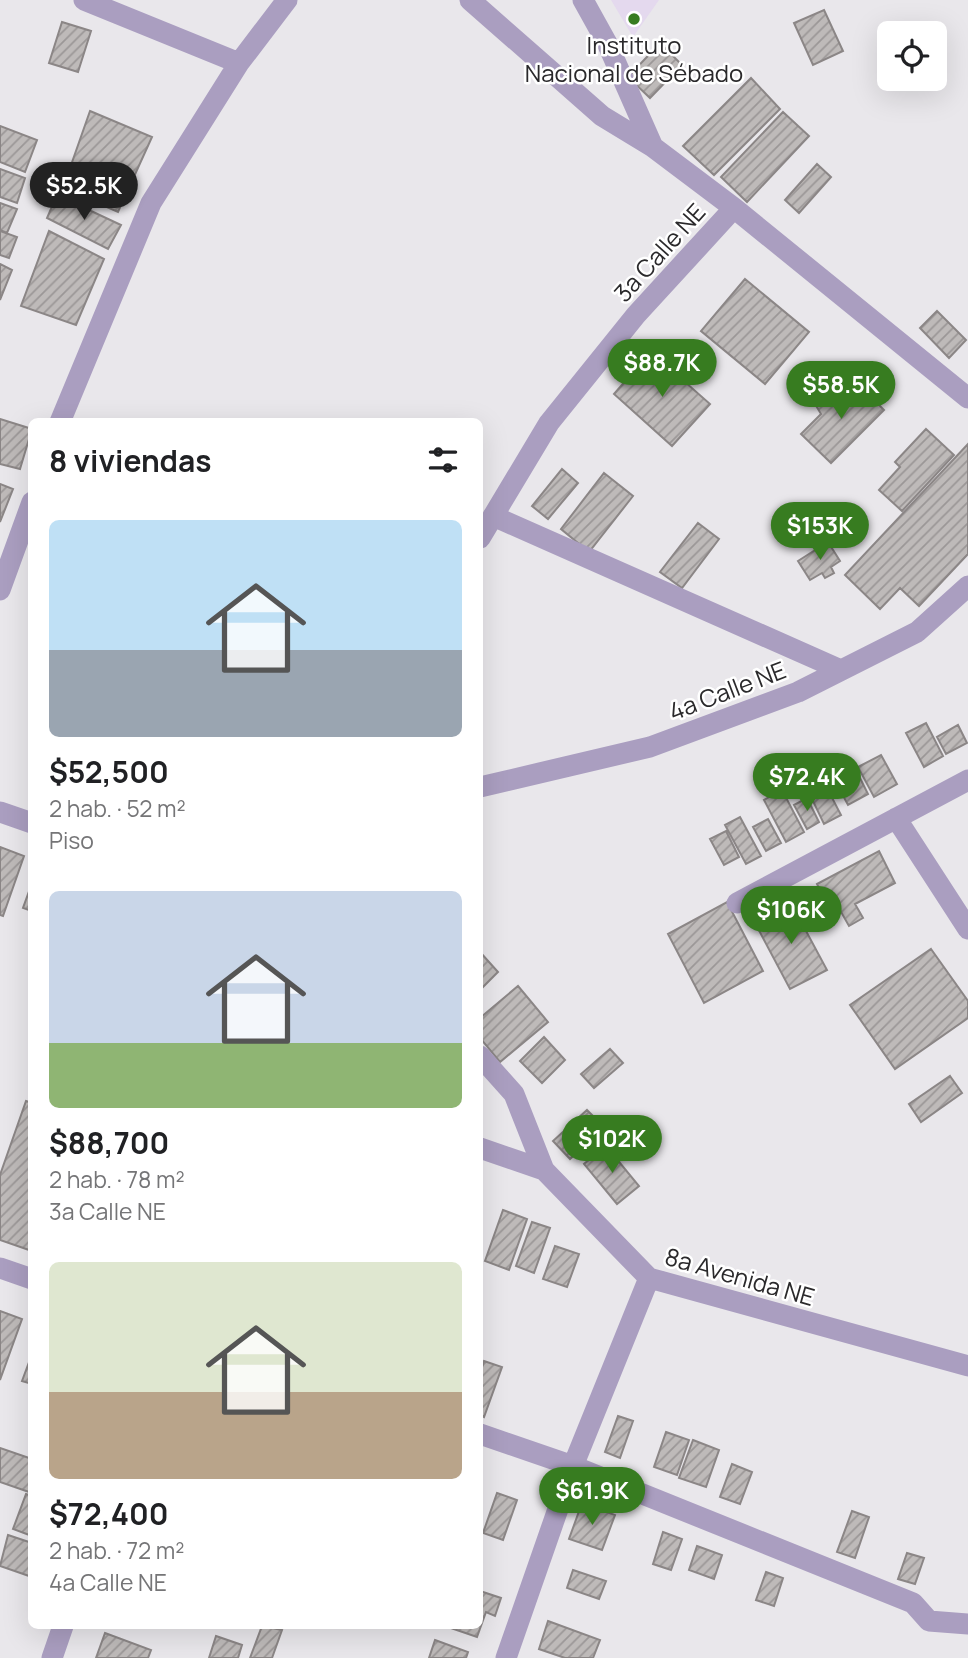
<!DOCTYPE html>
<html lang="es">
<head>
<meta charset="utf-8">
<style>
	body { margin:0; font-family:Manrope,sans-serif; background:#f2f2f2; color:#202124; height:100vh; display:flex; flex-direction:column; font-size:26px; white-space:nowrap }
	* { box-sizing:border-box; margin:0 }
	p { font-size:23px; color:#757577 }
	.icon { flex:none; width:38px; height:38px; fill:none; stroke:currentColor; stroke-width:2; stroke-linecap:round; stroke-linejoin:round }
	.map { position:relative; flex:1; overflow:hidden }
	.side { position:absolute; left:28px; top:418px; width:455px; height:1211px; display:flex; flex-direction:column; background:#fff; border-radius:10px; box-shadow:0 7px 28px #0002 }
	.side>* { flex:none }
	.buttons { position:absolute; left:877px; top:21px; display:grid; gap:14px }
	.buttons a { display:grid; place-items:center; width:70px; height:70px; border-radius:10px; background:#fff; box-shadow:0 7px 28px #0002; font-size:35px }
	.price { position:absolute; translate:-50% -60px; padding:0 16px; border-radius:24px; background:#377c20; color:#fff; font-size:23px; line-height:46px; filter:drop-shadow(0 2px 4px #0008) }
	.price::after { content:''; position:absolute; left:50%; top:42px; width:21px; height:16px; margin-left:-10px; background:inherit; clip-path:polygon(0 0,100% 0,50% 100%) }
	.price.selected { background:#222; color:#fff }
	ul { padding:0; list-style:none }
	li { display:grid; align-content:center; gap:14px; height:371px; padding:0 21px }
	li span { display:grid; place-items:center; height:217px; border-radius:10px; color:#555 }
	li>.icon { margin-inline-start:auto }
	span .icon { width:126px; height:126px; fill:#fffc; stroke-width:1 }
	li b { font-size:30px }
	h2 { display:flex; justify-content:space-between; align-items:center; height:84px; padding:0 21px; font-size:30px }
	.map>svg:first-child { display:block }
	.education { fill:#e4d9ee }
	.building { fill:url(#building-hatch); stroke:#8b8686; stroke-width:2 }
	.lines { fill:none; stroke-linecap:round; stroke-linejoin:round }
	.street { stroke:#aa9ec0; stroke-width:21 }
	.poi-dot { fill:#377c20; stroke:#fff; stroke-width:2.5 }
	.labels { text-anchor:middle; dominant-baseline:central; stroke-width:5; stroke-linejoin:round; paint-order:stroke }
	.poi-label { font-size:24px; fill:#2a292b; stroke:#fff }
	.street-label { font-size:24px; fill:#2a292b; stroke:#fff }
</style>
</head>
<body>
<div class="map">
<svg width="968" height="1658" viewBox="0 0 968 1658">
	<defs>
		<pattern id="building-hatch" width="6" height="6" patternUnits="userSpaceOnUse" patternTransform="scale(1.75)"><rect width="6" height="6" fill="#bebab9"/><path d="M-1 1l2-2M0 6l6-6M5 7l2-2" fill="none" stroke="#9b9797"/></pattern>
	</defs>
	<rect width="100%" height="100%" fill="#e9e7eb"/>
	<!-- education -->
	<path class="education" d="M 611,0 L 659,0 L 633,37 Z"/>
	<!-- building -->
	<path class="building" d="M 824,10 L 843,51 L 813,65 L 794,23 Z
		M 62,22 L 91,31 L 78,72 L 49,63 Z
		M 660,43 L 682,65 L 650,98 L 628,77 Z
		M 751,78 L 780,109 L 714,175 L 683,146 Z
		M 90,111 L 152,137 L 118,212 L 63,188 Z
		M 783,112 L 809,136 L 747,202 L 721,177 Z
		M 0,126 L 37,140 L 25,172 L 0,162 Z
		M 817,164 L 831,177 L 799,213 L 785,200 Z
		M 0,169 L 25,178 L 17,203 L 0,197 Z
		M 57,195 L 121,225 L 108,249 L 47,218 Z
		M 0,203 L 17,209 L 7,233 L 0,230 Z
		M 0,231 L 17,237 L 9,258 L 0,255 Z
		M 49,231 L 104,259 L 76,325 L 21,306 Z
		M 0,264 L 12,270 L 0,300 Z
		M 745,279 L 809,332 L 765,384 L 701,331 Z
		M 937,311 L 966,340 L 949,358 L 920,328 Z
		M 651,352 L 710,404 L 672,446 L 614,394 Z
		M 857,383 L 884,410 L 831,463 L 801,434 L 821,414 L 815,404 L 831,387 L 842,398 Z
		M 0,419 L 32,429 L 20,469 L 0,464 Z
		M 926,429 L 954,455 L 902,511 L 879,490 L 900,467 L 895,462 Z
		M 968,444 L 968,554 L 919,606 L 900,588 L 880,609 L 845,575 Z
		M 562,469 L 578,483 L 548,519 L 532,506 Z
		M 604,473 L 633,496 L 589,552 L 561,529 Z
		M 0,484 L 13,489 L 0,522 Z
		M 698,523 L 719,539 L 682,588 L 660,572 Z
		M 828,542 L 840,561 L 831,567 L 834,573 L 825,578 L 822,573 L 810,580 L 798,561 Z
		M 926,723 L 943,756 L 924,767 L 906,733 Z
		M 958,725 L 967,743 L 946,754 L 937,737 Z
		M 881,755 L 897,784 L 874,797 L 858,767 Z
		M 856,770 L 868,794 L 848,805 L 835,781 Z
		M 782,790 L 804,832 L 786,842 L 764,800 Z
		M 828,790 L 841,815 L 824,824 L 812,799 Z
		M 807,798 L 819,822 L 807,829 L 794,805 Z
		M 740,817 L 761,856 L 746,864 L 725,825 Z
		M 768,819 L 781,843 L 766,851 L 753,827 Z
		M 726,831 L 739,857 L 724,865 L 710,839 Z
		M 0,847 L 24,856 L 3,916 L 0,915 Z
		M 879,851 L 895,883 L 855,904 L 863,918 L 849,926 L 840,910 L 832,914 L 817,884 Z
		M 32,883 L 32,911 L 23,908 Z
		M 727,902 L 763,971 L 704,1003 L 668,934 Z
		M 791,903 L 827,970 L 790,989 L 755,923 Z
		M 931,949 L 968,1001 L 968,1018 L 895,1069 L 850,1005 Z
		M 480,952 L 498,972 L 480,990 Z
		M 518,986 L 548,1022 L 500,1062 L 480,1038 L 480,1018 Z
		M 544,1037 L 565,1060 L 542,1083 L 520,1061 Z
		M 610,1049 L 623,1063 L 594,1088 L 581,1074 Z
		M 950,1076 L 962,1093 L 921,1122 L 909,1104 Z
		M 26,1101 L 32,1103 L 32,1251 L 0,1240 L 0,1175 Z
		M 587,1110 L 604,1127 L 570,1159 L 553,1141 Z
		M 606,1146 L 639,1186 L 617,1204 L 584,1164 Z
		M 503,1210 L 527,1219 L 509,1270 L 485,1261 Z
		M 532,1222 L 550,1228 L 534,1273 L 516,1266 Z
		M 555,1246 L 579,1254 L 567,1287 L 543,1279 Z
		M 0,1311 L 22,1319 L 0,1380 Z
		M 32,1354 L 32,1384 L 22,1381 Z
		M 484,1361 L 502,1367 L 484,1417 L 480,1415 L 480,1374 Z
		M 618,1416 L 633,1421 L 620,1458 L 605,1452 Z
		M 666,1432 L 689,1440 L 677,1475 L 654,1467 Z
		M 693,1440 L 719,1450 L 706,1487 L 679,1478 Z
		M 0,1448 L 32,1459 L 32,1493 L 0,1482 Z
		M 732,1464 L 752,1472 L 740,1504 L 720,1497 Z
		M 497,1493 L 517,1500 L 503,1540 L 483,1533 Z
		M 26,1494 L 32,1496 L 32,1536 L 13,1529 Z
		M 582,1503 L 615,1515 L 602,1550 L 569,1539 Z
		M 852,1511 L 869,1517 L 855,1558 L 837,1552 Z
		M 663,1532 L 682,1539 L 671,1570 L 653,1564 Z
		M 8,1535 L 32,1543 L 32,1577 L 0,1566 Z
		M 697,1546 L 722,1555 L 714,1579 L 689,1570 Z
		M 907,1553 L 924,1558 L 915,1584 L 898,1579 Z
		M 573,1570 L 606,1581 L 599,1599 L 567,1588 Z
		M 766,1572 L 783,1578 L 774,1606 L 756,1600 Z
		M 480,1591 L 501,1598 L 495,1616 L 486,1612 L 477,1637 L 445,1626 L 480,1626 Z
		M 548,1621 L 600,1640 L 593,1658 L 565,1658 L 539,1649 Z
		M 262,1626 L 282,1630 L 272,1658 L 250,1658 Z
		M 105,1633 L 151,1650 L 148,1658 L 96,1658 Z
		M 216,1636 L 242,1645 L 238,1658 L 209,1658 Z
		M 435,1640 L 468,1652 L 466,1658 L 429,1658 Z"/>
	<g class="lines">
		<!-- street -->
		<path class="street" d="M 84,0 L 239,63
			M 470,0 L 602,116 L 653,147 L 734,208 L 968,398
			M 583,0 L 608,45 L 653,147
			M 60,422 L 151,203 L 239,63 L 287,0
			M 493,516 L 841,670
			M 480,538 L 549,423 L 636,315 L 734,208
			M 0,590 L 32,502
			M 480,787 L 650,747 L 798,692 L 917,632 L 968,586
			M 0,812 L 32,823
			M 896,818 L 968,929
			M 737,903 L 968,780
			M 480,1056 L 514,1094 L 544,1170 L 649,1278 L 968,1366
			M 480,1148 L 544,1170
			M 0,1268 L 32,1279
			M 480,1434 L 573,1466 L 913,1603 L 929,1621 L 968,1624
			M 52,1658 L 63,1626
			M 506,1658 L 573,1466 L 649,1278"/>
	</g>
	<!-- markers -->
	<circle class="poi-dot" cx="634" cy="19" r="7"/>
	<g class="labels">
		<!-- poi labels -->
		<g class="poi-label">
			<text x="634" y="44">Instituto<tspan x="634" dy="28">Nacional de Sébado</tspan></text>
		</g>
		<!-- street labels -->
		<g class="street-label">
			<text transform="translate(659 252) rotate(-48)">3a Calle NE</text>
			<text transform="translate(727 690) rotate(-21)">4a Calle NE</text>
			<text transform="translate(740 1276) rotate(16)">8a Avenida NE</text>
		</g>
	</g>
</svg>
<div class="buttons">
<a><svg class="icon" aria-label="locate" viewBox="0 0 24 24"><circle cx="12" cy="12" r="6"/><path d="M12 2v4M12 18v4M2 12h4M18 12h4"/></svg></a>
</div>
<b class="price selected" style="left:84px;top:222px">$52.5K</b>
<b class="price" style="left:662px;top:399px">$88.7K</b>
<b class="price" style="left:841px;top:421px">$58.5K</b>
<b class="price" style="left:820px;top:562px">$153K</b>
<b class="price" style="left:807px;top:813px">$72.4K</b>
<b class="price" style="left:791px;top:946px">$106K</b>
<b class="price" style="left:612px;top:1175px">$102K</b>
<b class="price" style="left:592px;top:1527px">$61.9K</b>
<section class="side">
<h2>8 viviendas<svg class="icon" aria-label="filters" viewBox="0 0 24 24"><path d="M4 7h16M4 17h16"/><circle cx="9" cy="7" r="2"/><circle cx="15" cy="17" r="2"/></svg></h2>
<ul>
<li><span style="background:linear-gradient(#bfe0f5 60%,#9aa5b1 0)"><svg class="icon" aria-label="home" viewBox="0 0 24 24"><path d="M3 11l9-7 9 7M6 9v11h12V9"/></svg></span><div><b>$52,500</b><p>2 hab. · 52 m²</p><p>Piso</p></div></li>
<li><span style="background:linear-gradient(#c9d6e8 70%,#8fb573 0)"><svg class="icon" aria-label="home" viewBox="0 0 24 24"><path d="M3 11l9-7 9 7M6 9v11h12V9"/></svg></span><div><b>$88,700</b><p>2 hab. · 78 m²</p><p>3a Calle NE</p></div></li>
<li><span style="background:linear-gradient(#dfe7d0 60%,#b9a48a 0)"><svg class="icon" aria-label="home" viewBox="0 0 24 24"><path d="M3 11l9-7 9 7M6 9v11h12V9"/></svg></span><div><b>$72,400</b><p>2 hab. · 72 m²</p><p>4a Calle NE</p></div></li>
</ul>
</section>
</div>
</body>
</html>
